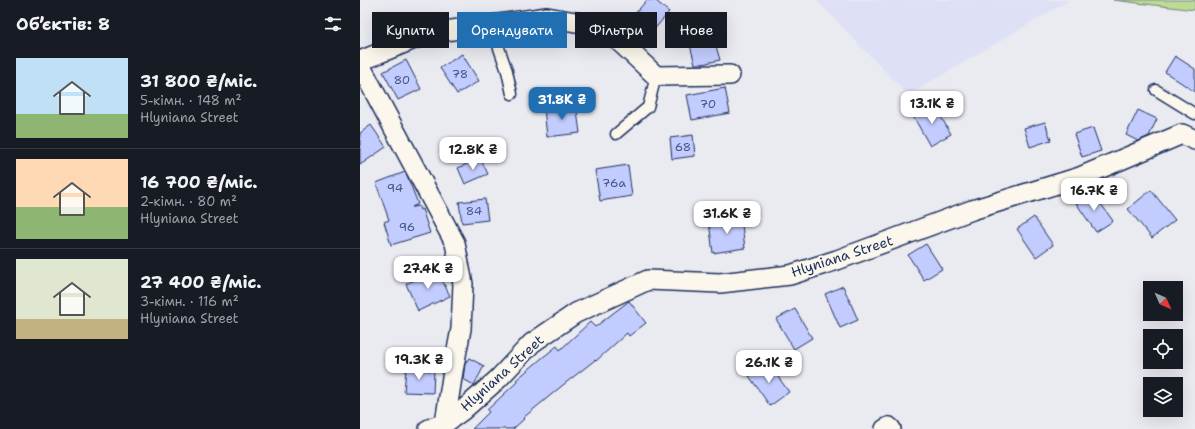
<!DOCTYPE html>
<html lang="uk">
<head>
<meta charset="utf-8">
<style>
	body { margin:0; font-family:"Shantell Sans",sans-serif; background:#242831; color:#f1f3f6; height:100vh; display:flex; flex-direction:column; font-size:15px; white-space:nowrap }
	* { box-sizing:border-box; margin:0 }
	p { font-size:13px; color:#9ea1a6 }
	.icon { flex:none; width:22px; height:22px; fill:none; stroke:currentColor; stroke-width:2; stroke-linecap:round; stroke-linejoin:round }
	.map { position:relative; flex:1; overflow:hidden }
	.side { display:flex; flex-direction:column; background:#171b24; width:360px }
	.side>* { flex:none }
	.guide { position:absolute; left:12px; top:12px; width:380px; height:36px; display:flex; gap:8px }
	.needle { width:26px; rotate:135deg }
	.tools { position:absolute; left:783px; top:281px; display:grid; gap:8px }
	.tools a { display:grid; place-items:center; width:40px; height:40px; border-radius:0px; background:#171b24; box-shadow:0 4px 16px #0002; font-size:20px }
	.price { position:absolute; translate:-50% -34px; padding:0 9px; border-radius:8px; background:#fff; color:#222; font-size:13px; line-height:26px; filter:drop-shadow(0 1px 2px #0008) }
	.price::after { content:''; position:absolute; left:50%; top:24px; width:12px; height:9px; margin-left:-6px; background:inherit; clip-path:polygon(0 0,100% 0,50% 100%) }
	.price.active { background:#1f6fb2; color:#fff }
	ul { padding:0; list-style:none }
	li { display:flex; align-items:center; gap:12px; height:100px; padding:0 16px }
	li+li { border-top:1px solid #363941 }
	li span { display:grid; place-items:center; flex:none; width:112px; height:80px; border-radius:0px; color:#555 }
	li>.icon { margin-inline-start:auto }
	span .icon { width:48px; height:48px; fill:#fffc; stroke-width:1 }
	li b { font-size:17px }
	h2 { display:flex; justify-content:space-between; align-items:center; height:48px; padding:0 16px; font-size:17px }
	.pill { padding:0 14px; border-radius:0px; background:#171b24; box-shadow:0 4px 16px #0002; font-size:14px; line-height:36px }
	.pill.active { background:#1f6fb2; color:#fff }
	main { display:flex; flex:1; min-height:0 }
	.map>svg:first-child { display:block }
	.built { fill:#dee1f5 }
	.green { fill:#bddb94; stroke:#6c8579 }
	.building { fill:#c3ccfe; stroke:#1b2f5e }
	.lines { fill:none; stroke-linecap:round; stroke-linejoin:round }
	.service-casing { stroke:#1b2f5e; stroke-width:13 }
	.minor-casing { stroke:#1b2f5e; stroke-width:22 }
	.service { stroke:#fbf7ec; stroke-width:10 }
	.minor { stroke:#fbf7ec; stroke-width:19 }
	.labels { text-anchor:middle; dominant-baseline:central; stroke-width:4; stroke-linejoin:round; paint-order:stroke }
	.number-label { font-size:12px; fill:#455686 }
	.street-label { font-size:14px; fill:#1b2f5e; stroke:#fbf7ec }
</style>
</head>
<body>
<main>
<section class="side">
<h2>Об’єктів: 8<svg class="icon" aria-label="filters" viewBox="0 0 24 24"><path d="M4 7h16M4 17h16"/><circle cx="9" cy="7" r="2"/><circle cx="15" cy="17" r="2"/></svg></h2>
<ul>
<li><span style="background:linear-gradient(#bfe0f5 70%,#8fb573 0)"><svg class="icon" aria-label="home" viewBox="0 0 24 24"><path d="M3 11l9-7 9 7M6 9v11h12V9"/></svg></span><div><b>31 800 ₴/міс.</b><p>5-кімн. · 148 m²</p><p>Hlyniana Street</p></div></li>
<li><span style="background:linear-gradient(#ffd9b3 60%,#8fb573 0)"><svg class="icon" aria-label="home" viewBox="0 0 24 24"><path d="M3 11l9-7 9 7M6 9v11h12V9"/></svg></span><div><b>16 700 ₴/міс.</b><p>2-кімн. · 80 m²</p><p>Hlyniana Street</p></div></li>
<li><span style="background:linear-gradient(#dfe7d0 75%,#c2b280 0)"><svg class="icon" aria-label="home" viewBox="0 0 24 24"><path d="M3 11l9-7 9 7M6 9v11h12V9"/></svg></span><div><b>27 400 ₴/міс.</b><p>3-кімн. · 116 m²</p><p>Hlyniana Street</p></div></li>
</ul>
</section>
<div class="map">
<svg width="835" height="429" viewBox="0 0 835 429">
	<rect width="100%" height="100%" fill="#eaeaf1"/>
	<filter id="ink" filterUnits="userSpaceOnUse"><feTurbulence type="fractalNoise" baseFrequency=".025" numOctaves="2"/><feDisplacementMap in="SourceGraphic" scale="8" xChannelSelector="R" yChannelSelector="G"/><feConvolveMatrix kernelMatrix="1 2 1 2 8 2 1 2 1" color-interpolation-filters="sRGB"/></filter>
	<g filter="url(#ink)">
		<!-- built -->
		<path class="built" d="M 456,0 L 708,0 L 708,1 L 548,95 Z"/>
		<!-- green -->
		<path class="green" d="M 753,0 L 835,0 L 835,10 Z"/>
		<!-- building -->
		<path class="building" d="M 287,0 L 295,0 L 309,12 L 292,32 L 273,16 Z
			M 354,39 L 360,60 L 342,64 L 335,64 L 330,45 Z
			M 102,54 L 119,81 L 97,94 L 80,68 Z
			M 815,56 L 835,69 L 835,92 L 805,72 Z
			M 46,60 L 61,89 L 38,100 L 23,72 Z
			M 365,88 L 370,113 L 332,120 L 327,95 Z
			M 216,104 L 220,133 L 187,137 L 184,108 Z
			M 574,105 L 591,134 L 570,146 L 553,116 Z
			M 778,110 L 797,119 L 789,136 L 778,141 L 766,135 Z
			M 685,122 L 691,140 L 670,147 L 664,128 Z
			M 11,125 L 26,147 L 0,165 L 0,133 Z
			M 733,128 L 741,151 L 722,157 L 714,134 Z
			M 333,135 L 335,156 L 312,159 L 310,138 Z
			M 120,158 L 128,174 L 105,184 L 98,168 Z
			M 268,165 L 272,196 L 240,201 L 235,170 Z
			M 45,172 L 50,183 L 58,204 L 52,207 L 59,206 L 60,210 L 62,209 L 70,233 L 31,245 L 24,222 L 29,220 L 16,183 Z
			M 791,190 L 815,220 L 792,238 L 768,209 Z
			M 732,191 L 753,221 L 736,232 L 716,203 Z
			M 125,199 L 128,220 L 102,223 L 99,202 Z
			M 381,217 L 385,248 L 353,253 L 349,222 Z
			M 674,217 L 693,245 L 676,257 L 657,229 Z
			M 566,244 L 582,269 L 564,280 L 548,255 Z
			M 77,270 L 90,296 L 58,311 L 46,284 Z
			M 483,286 L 498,320 L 480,328 L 465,294 Z
			M 269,301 L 286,323 L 269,336 L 267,333 L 236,361 L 235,360 L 203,385 L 163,418 L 164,419 L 153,429 L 112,429 L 129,412 L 127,410 L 157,382 L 156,380 L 182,358 L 197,346 L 200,350 L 230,322 L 235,327 Z
			M 435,309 L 452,338 L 434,349 L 416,319 Z
			M 109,358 L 124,366 L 114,385 L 103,379 L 105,364 Z
			M 408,363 L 429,392 L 410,406 L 389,376 Z
			M 46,369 L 74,371 L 73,393 L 44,392 Z"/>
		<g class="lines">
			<!-- service casing -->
			<g class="service-casing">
				<path id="service" d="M 131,25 L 147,71 L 152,94
					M 796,90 L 835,114
					M 256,134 L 288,107 L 296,76"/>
			</g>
			<!-- minor casing -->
			<g class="minor-casing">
				<path id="minor" d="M 0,61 L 69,33 L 131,25 L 187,17 L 244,27 L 296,76 L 370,75
					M 0,65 L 95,243 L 103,284 L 101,329 L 93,371 L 85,423
					M 69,429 L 85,423 L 103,410 L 138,379 L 172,343 L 216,313 L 288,280 L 360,283 L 430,275 L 477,260 L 612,210 L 720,177 L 822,134 L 835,140
					M 525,429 L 529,427 L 531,429"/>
			</g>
			<!-- service -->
			<use href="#service" class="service"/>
			<!-- minor -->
			<use href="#minor" class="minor"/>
		</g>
	</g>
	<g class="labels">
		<!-- number labels -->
		<g class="number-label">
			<text x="100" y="74">78</text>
			<text x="42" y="80">80</text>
			<text x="348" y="104">70</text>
			<text x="323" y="147">68</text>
			<text x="254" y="183">76а</text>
			<text x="35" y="188">94</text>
			<text x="114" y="211">84</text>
			<text x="47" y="227">96</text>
		</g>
		<!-- street labels -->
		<g class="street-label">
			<text transform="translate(482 256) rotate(-18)">Hlyniana Street</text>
			<text transform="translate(142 373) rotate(-42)">Hlyniana Street</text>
		</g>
	</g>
</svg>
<div class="tools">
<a><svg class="needle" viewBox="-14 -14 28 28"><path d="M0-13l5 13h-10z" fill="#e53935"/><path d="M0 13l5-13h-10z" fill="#9ea1a6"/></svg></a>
<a><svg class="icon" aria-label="locate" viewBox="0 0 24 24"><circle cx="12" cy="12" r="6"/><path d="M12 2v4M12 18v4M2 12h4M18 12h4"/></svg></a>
<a><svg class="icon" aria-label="layers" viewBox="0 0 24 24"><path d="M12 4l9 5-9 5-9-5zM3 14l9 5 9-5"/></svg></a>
</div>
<b class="price active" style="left:202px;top:121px">31.8K ₴</b>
<b class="price" style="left:572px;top:125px">13.1K ₴</b>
<b class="price" style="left:113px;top:171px">12.8K ₴</b>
<b class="price" style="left:734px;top:212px">16.7K ₴</b>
<b class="price" style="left:367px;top:235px">31.6K ₴</b>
<b class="price" style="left:68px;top:290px">27.4K ₴</b>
<b class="price" style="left:59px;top:381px">19.3K ₴</b>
<b class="price" style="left:409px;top:384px">26.1K ₴</b>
<div class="guide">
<a class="pill">Купити</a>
<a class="pill active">Орендувати</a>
<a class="pill">Фільтри</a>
<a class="pill">Нове</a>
</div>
</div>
</main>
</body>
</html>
